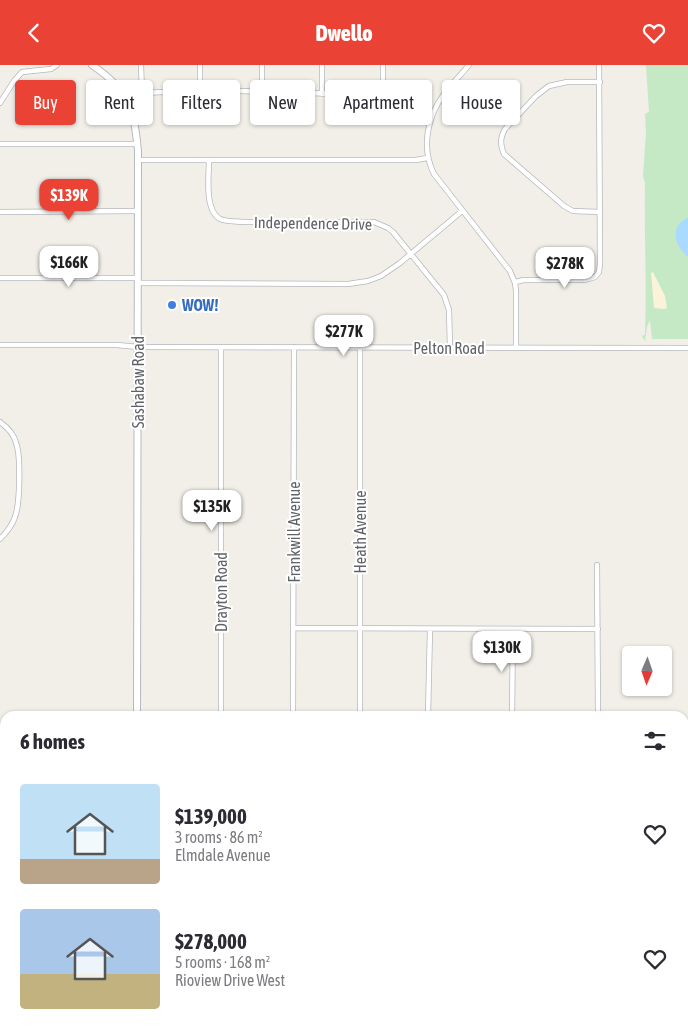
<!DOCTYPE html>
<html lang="en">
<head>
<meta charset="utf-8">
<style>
	body { margin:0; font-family:"Asap Condensed",sans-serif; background:#f7f7f7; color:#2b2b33; height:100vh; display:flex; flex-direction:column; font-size:19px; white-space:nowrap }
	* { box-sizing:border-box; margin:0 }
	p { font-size:16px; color:#7c7c81 }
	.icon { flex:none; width:28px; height:28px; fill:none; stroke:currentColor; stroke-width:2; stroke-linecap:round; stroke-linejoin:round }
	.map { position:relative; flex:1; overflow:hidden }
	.panel { position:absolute; left:0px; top:646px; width:689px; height:321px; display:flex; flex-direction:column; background:#fff; border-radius:15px 15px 0 0; box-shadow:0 1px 4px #0004 }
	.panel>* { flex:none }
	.banner { position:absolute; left:15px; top:15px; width:659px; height:45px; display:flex; gap:10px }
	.needle { width:32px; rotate:182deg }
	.buttons { position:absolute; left:622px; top:581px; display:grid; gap:10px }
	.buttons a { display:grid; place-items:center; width:50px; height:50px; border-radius:5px; background:#fff; box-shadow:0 1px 4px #0004; font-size:25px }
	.price { position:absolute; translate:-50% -42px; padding:0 11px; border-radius:10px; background:#fff; color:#222; font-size:16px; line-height:32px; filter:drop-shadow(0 1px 2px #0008) }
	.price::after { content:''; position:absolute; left:50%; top:30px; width:15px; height:11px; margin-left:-8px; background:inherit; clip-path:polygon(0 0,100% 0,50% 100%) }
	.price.active { background:#ea4335; color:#fff }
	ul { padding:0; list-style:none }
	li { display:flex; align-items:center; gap:15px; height:125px; padding:0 20px }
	li span { display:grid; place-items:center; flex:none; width:140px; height:100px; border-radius:5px; color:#555 }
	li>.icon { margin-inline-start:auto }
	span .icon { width:60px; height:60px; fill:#fffc; stroke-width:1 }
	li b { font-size:21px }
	h2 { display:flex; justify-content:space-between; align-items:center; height:60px; padding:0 20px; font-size:21px }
	.pill { padding:0 18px; border-radius:5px; background:#fff; box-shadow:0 1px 4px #0004; font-size:18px; line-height:45px }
	.pill.active { background:#ea4335; color:#fff }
	header { display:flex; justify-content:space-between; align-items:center; height:65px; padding:0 20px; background:#ea4335; color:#fff; font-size:22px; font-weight:800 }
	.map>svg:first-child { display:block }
	.commercial { fill:#fef7e0 }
	.green { fill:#c5e8c5 }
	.sand { fill:#fbf3d9 }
	.water { fill:#aadaff }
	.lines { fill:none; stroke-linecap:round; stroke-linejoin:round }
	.stream { stroke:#aadaff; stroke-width:1 }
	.street-casing { stroke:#b5b8bc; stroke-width:6 }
	.secondary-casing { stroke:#b6babf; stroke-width:8 }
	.street { stroke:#fff; stroke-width:4.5 }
	.secondary { stroke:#fff; stroke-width:6 }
	.shop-dot { fill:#3f7fe0; stroke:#fff; stroke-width:2 }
	.labels { text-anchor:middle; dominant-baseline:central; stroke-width:4; stroke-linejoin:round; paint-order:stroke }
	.street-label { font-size:16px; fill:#5f6368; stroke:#fff }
	.shop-label { font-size:16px; font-weight:bold; fill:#366cbe; stroke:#fff; text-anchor:start }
</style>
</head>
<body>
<header><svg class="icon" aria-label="back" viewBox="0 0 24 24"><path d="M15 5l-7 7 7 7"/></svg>Dwello<svg class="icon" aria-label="heart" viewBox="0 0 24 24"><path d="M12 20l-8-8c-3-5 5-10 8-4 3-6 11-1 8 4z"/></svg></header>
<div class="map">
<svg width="688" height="967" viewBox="0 0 688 967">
	<rect width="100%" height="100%" fill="#f1efe8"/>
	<!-- commercial -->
	<path class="commercial" d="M 0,901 L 5,903 L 5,962 L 69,963 L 69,967 L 0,967 Z
		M 146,963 L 201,963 L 201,967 L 150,967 L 146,966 Z"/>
	<!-- green -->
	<path class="green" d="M 646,0 L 688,0 L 688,274 L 652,274 L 650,255 L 647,262 L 645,276 L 641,270 L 643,271 L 645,269 C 647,220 644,168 645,118 L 643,111 L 646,68 L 645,49 L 649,47 Z
		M 684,778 L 688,778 L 688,967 L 507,967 L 507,962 L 684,962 Z
		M 70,963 L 125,963 L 125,967 L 70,967 Z"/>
	<!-- sand -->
	<path class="sand" d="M 653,207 L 665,231 L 667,243 L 664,244 L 654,243 L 651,208 Z"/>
	<!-- water -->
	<path class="water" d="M 688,152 L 688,192 C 674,180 669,162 688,152 Z"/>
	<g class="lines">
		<!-- stream -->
		<path class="stream" d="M 326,964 L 336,962
			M 301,967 L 309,963 L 319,964"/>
		<!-- street casing -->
		<g class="street-casing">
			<path id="street" d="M 141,0 L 142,28
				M 200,0 L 200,25
				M 262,0 L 262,26
				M 322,0 L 322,29
				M 469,0 C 461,10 451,19 444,29 C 427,52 421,83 434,109 L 510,206 L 515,218 L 516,226 L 516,283
				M 600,17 L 567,17 L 549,21 L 536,31 L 505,64 C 500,73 500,79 504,89 L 564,141 L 573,146 L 600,147
				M 126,32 L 142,28 L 208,25 L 374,30 L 381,27 L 383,19 L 383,0
				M 0,38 L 14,16 L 22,7 L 51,4 L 57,0
				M 0,79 L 138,79
				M 138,95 L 416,95 L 427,93
				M 209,95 C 209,110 204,145 220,154 C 227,157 236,156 244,157 L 374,157 L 388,163 L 393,167 L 444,230 L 449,245 L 450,282
				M 0,147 L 138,146
				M 0,213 L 138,213
				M 515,217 L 524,215 L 585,215 L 595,212 L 599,207 L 600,199 L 599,0
				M 138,218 L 348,219 L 368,216 L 381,211 L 400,198 L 462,146
				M 0,280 L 117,280 L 138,282 L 688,283
				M 360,283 L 360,651
				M 0,357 C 7,362 14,369 16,378 C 21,390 20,439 15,452 C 12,461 6,468 0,474
				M 597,500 L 598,651
				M 294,563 L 598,564
				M 221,651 L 221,282
				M 293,651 L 294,282
				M 428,651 L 430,564
				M 512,651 L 513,564
				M 322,962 L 323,967
				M 255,967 L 255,962"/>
		</g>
		<!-- secondary casing -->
		<g class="secondary-casing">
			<path id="secondary" d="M 92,0 C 129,25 134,43 138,86 L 137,651
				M 684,777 L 688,777
				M 0,778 L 5,778
				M 130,967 L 130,962
				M 142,967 L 142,962"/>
		</g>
		<!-- street -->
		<use href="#street" class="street"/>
		<!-- secondary -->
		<use href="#secondary" class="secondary"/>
	</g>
	<!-- markers -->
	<circle class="shop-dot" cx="172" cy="240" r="5"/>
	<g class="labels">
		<!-- street labels -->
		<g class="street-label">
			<text transform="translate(313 158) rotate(1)">Independence Drive</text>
			<text x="449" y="283">Pelton Road</text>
			<text transform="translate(138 317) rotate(-90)">Sashabaw Road</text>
			<text transform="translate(294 467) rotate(-90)">Frankwill Avenue</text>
			<text transform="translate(360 467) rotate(-90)">Heath Avenue</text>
			<text transform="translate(221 527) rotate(-90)">Drayton Road</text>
		</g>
		<!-- shop labels -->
		<g class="shop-label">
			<text x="182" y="240">WOW!</text>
		</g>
	</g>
</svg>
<div class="buttons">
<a><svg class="needle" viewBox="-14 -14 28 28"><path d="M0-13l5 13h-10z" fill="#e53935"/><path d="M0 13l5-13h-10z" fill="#7c7c81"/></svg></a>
</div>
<b class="price active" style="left:69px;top:156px">$139K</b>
<b class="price" style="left:69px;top:223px">$166K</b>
<b class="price" style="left:565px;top:224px">$278K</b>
<b class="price" style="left:344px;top:292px">$277K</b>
<b class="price" style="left:212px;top:467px">$135K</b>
<b class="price" style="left:502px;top:608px">$130K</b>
<div class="banner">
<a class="pill active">Buy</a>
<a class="pill">Rent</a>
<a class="pill">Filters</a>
<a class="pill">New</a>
<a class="pill">Apartment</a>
<a class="pill">House</a>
</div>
<section class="panel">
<h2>6 homes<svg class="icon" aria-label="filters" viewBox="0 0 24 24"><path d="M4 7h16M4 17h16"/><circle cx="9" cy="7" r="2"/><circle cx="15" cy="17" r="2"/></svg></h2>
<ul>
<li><span style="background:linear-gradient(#bfe0f5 75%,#b9a48a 0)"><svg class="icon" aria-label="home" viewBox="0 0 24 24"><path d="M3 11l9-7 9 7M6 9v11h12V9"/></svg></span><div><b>$139,000</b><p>3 rooms · 86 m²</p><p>Elmdale Avenue</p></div><svg class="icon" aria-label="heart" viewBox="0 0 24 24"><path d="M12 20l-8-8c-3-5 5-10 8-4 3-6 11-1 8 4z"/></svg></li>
<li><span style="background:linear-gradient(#a9c7e8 65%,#c2b280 0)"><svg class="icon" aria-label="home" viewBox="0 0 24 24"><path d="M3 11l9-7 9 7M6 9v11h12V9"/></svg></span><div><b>$278,000</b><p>5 rooms · 168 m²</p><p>Rioview Drive West</p></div><svg class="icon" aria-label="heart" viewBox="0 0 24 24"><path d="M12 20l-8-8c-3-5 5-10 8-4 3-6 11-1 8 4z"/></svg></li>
</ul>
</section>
</div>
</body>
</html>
